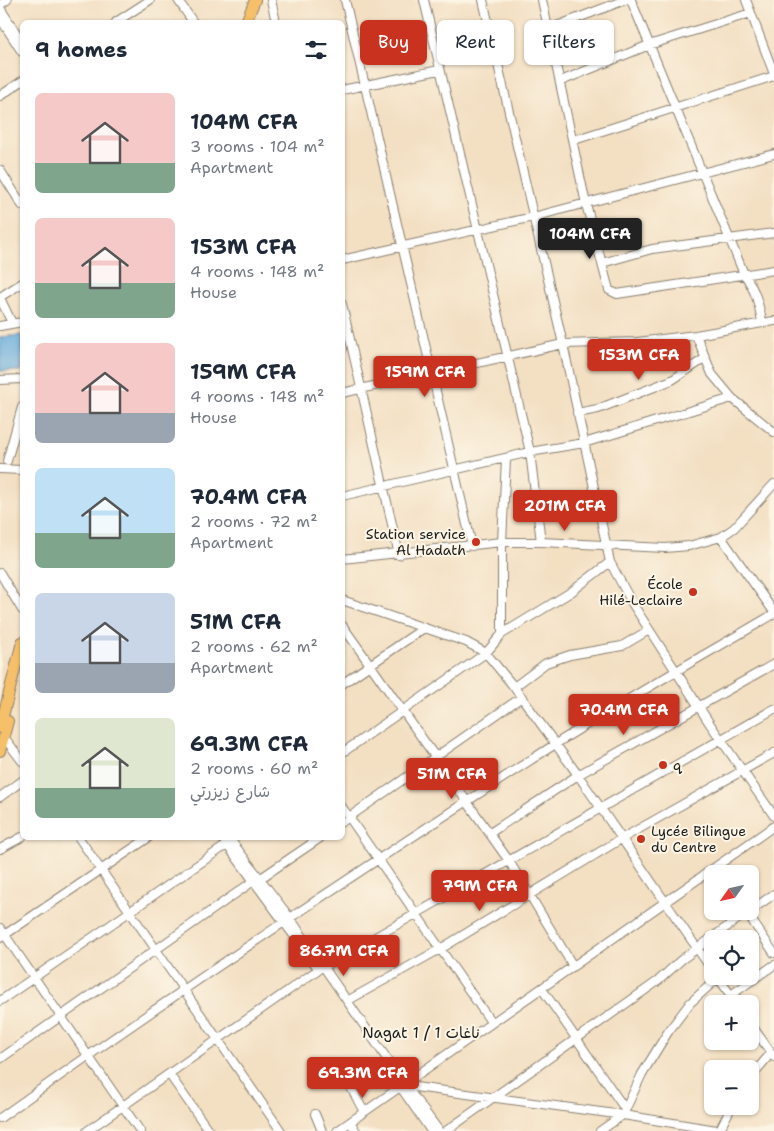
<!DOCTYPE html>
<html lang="en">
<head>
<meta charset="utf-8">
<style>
	body { margin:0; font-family:"Shantell Sans","Playpen Sans Arabic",sans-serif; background:#f2f2f3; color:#1f2937; height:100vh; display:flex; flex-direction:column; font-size:19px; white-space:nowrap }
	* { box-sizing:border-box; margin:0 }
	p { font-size:16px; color:#747a83 }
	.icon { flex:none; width:28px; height:28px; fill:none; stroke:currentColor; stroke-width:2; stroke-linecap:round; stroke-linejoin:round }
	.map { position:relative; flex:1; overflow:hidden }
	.drawer { position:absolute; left:20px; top:20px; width:325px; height:820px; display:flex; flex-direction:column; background:#fff; border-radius:8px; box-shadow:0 1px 4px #0004 }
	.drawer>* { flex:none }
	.guide { position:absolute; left:360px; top:20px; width:339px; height:45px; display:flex; gap:10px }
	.needle { width:32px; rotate:236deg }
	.fabs { position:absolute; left:704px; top:865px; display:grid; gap:10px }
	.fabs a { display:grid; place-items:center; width:55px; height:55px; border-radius:8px; background:#fff; box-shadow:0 1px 4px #0004; font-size:25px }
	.price { position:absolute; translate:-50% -42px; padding:0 11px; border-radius:5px; background:#c8321e; color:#fff; font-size:16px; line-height:32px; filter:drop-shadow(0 1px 2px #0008) }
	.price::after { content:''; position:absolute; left:50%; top:30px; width:15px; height:11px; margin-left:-8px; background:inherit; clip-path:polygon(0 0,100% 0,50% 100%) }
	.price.active { background:#222; color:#fff }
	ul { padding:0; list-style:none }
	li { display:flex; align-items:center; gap:15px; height:125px; padding:0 15px }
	li span { display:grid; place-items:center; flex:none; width:140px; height:100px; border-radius:8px; color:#555 }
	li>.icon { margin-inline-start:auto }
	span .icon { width:60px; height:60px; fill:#fffc; stroke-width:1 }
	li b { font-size:21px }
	h2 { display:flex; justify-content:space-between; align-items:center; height:60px; padding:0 15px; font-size:21px }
	.chip { padding:0 18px; border-radius:8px; background:#fff; box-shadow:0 1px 4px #0004; font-size:18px; line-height:45px }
	.chip.active { background:#c8321e; color:#fff }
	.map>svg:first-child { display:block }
	.water { fill:#65aadb; stroke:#40637c }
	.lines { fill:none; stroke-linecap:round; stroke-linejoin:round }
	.minor-casing { stroke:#887e6f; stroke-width:10 }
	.major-casing { stroke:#887e6f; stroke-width:12 }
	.minor { stroke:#fff; stroke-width:8 }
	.major { stroke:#f6c06b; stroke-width:10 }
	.poi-dot { fill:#c8321e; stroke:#fcf5e5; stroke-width:2 }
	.labels { text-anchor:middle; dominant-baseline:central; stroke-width:4; stroke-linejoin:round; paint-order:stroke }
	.poi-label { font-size:14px; fill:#1c1c1c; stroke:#fcf5e5; text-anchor:end }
	.neighbourhood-label { font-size:15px; fill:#1c1c1c; stroke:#fcf5e5 }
</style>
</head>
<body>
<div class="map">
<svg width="774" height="1131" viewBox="0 0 774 1131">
	<rect width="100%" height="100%" fill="#fcf5e5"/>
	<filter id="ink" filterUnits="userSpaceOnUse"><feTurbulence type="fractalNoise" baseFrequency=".02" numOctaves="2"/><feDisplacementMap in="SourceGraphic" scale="10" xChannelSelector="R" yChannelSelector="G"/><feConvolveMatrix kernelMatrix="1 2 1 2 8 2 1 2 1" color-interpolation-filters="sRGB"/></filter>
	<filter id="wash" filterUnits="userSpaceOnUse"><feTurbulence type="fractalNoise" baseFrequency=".0096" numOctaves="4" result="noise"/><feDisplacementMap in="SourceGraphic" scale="20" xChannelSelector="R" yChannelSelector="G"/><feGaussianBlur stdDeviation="1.12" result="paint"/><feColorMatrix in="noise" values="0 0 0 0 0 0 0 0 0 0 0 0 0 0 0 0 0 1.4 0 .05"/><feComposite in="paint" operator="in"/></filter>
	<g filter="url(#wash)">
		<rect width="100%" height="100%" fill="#f3dfc2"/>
		<!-- water -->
		<path class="water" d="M 22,335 L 22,371 L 0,371 L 0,337 Z"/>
	</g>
	<g filter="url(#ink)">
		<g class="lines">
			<!-- minor casing -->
			<g class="minor-casing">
				<path id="minor" d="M 178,0 L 193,22
					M 271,0 L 276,22
					M 345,0 L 472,546
					M 424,0 L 530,452 L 541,542
					M 483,0 L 563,344 L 610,562 L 632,603 L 710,724 L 774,816
					M 542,0 L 586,204 L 609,290 L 617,294 L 774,270
					M 631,0 L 744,274 C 755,289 759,304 762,322
					M 746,0 L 774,74
					M 0,5 L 7,0
					M 0,8 L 22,42
					M 0,18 L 22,52
					M 116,22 L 150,0
					M 549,29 L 625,0
					M 561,81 L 649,45 L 751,13
					M 342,90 L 439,70
					M 0,96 L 22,81
					M 574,140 L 774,76
					M 0,170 L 22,205
					M 342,260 L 533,217 L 774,154
					M 602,263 L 652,249 L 774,233
					M 0,297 L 22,283
					M 0,298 L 12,323
					M 342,304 L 399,555
					M 0,326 L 22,322
					M 696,335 L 712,374 L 732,398 L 774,432
					M 0,380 L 22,379
					M 342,393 L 563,344 L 637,342 L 696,335 L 774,321
					M 577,413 L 598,409 L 672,380 L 704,359
					M 7,461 L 22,407
					M 0,469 L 22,470
					M 342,496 L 530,452 L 584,443 L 732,398
					M 721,537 L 774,612
					M 342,559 L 502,542 L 541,542 L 665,548 L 689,546 L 721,537 L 734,528 L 774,484
					M 0,573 L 22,610
					M 342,600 L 466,642 L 486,653 L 514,687 L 578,775 L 712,970
					M 342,625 L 509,861 L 573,966
					M 502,634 L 502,542 L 506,459
					M 342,684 L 424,628
					M 514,687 L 546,663 L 570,655 L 622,646 L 649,630
					M 4,737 L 22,761
					M 342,753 L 486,653 L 502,634 L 571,592 L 610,562
					M 0,797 L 22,781
					M 342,807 L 491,1022
					M 342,822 L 522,697
					M 490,833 L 578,775 L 774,664
					M 79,838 L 281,1131
					M 222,838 L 317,967
					M 229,838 L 290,918 L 405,1085 L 439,1131
					M 0,849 L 22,837
					M 261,878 L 320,838
					M 750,911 L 774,894
					M 747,913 L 774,953
					M 0,928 L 140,1131
					M 0,938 L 148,838
					M 323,967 L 774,709
					M 717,976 L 737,1004
					M 542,989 L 625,1109
					M 731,995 L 774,965
					M 0,1001 L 228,844
					M 347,1001 L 442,948 L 621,839 L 774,753
					M 750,1023 L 774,1057
					M 0,1059 L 255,880
					M 169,1074 L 209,1131
					M 750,1078 L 771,1053
					M 347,1080 L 364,1112
					M 407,1082 L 415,1087 L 623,1115 L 723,1131
					M 399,1085 L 431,1131
					M 315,1114 L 322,1131
					M 0,1118 C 181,989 367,865 554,745 C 626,699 701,657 774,614
					M 350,1122 L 356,1131
					M 87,1131 L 319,969
					M 337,1131 L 774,826
					M 446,1131 L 658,981 L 681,960 L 749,911
					M 600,1131 L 623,1115 L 642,1074 L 668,1032 L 690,1003 L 718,978
					M 719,1131 L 732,1106"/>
			</g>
			<!-- major casing -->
			<g class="major-casing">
				<path id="major" d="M 246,22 L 255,0
					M 0,728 L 22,642
					M 0,751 L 8,721"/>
			</g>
			<!-- minor -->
			<use href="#minor" class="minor"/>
			<!-- major -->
			<use href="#major" class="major"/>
		</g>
	</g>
	<!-- markers -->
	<g class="poi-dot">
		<circle cx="476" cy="542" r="5"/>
		<circle cx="693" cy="592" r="5"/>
		<circle cx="663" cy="765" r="5"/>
		<circle cx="641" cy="839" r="5"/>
	</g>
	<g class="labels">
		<!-- poi labels -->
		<g class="poi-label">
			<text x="466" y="534">Station service<tspan x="466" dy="16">Al Hadath</tspan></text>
			<text x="683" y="584">École<tspan x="683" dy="16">Hilé-Leclaire</tspan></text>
			<text x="673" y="765" text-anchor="start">q</text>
			<text x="651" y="831" text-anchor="start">Lycée Bilingue<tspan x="651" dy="16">du Centre</tspan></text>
		</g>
		<!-- neighbourhood labels -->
		<g class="neighbourhood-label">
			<text x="421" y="1033">Nagat 1 / ناغات 1</text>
		</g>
	</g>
</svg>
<div class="fabs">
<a><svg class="needle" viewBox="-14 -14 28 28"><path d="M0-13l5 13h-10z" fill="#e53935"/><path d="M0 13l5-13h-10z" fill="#747a83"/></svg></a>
<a><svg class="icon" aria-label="locate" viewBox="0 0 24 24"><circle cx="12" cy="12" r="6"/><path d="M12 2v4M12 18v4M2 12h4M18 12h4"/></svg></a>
<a>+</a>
<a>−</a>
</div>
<b class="price active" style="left:590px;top:260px">104M CFA</b>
<b class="price" style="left:639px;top:381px">153M CFA</b>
<b class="price" style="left:425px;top:398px">159M CFA</b>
<b class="price" style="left:565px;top:532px">201M CFA</b>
<b class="price" style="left:624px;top:736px">70.4M CFA</b>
<b class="price" style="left:452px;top:800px">51M CFA</b>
<b class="price" style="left:480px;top:912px">79M CFA</b>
<b class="price" style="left:344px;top:977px">86.7M CFA</b>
<b class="price" style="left:363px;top:1099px">69.3M CFA</b>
<div class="guide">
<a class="chip active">Buy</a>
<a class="chip">Rent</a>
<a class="chip">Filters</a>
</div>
<section class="drawer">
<h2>9 homes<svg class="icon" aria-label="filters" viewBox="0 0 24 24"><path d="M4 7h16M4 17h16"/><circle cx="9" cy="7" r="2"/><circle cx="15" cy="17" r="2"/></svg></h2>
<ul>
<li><span style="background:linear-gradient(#f6c9c9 70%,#7fa58c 0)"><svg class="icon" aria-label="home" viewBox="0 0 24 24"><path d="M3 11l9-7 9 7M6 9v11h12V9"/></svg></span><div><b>104M CFA</b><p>3 rooms · 104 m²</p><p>Apartment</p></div></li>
<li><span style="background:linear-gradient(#f6c9c9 65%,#7fa58c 0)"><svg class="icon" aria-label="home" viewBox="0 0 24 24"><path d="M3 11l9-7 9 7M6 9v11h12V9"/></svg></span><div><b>153M CFA</b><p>4 rooms · 148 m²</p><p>House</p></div></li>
<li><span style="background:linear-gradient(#f6c9c9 70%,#9aa5b1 0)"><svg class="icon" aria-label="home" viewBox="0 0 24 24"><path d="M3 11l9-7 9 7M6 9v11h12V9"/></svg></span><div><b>159M CFA</b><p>4 rooms · 148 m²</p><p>House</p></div></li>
<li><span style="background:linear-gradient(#bfe0f5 65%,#7fa58c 0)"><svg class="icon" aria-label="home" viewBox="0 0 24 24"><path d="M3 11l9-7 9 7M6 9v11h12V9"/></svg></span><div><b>70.4M CFA</b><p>2 rooms · 72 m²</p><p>Apartment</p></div></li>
<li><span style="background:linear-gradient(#c9d6e8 70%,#9aa5b1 0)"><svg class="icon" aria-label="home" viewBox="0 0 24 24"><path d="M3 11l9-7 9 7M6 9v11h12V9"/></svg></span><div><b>51M CFA</b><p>2 rooms · 62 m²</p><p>Apartment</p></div></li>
<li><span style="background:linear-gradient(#dfe7d0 70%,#7fa58c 0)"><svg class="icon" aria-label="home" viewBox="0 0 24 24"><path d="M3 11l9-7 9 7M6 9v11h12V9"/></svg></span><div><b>69.3M CFA</b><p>2 rooms · 60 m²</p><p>شارع زيزرتي</p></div></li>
</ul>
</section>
</div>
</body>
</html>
